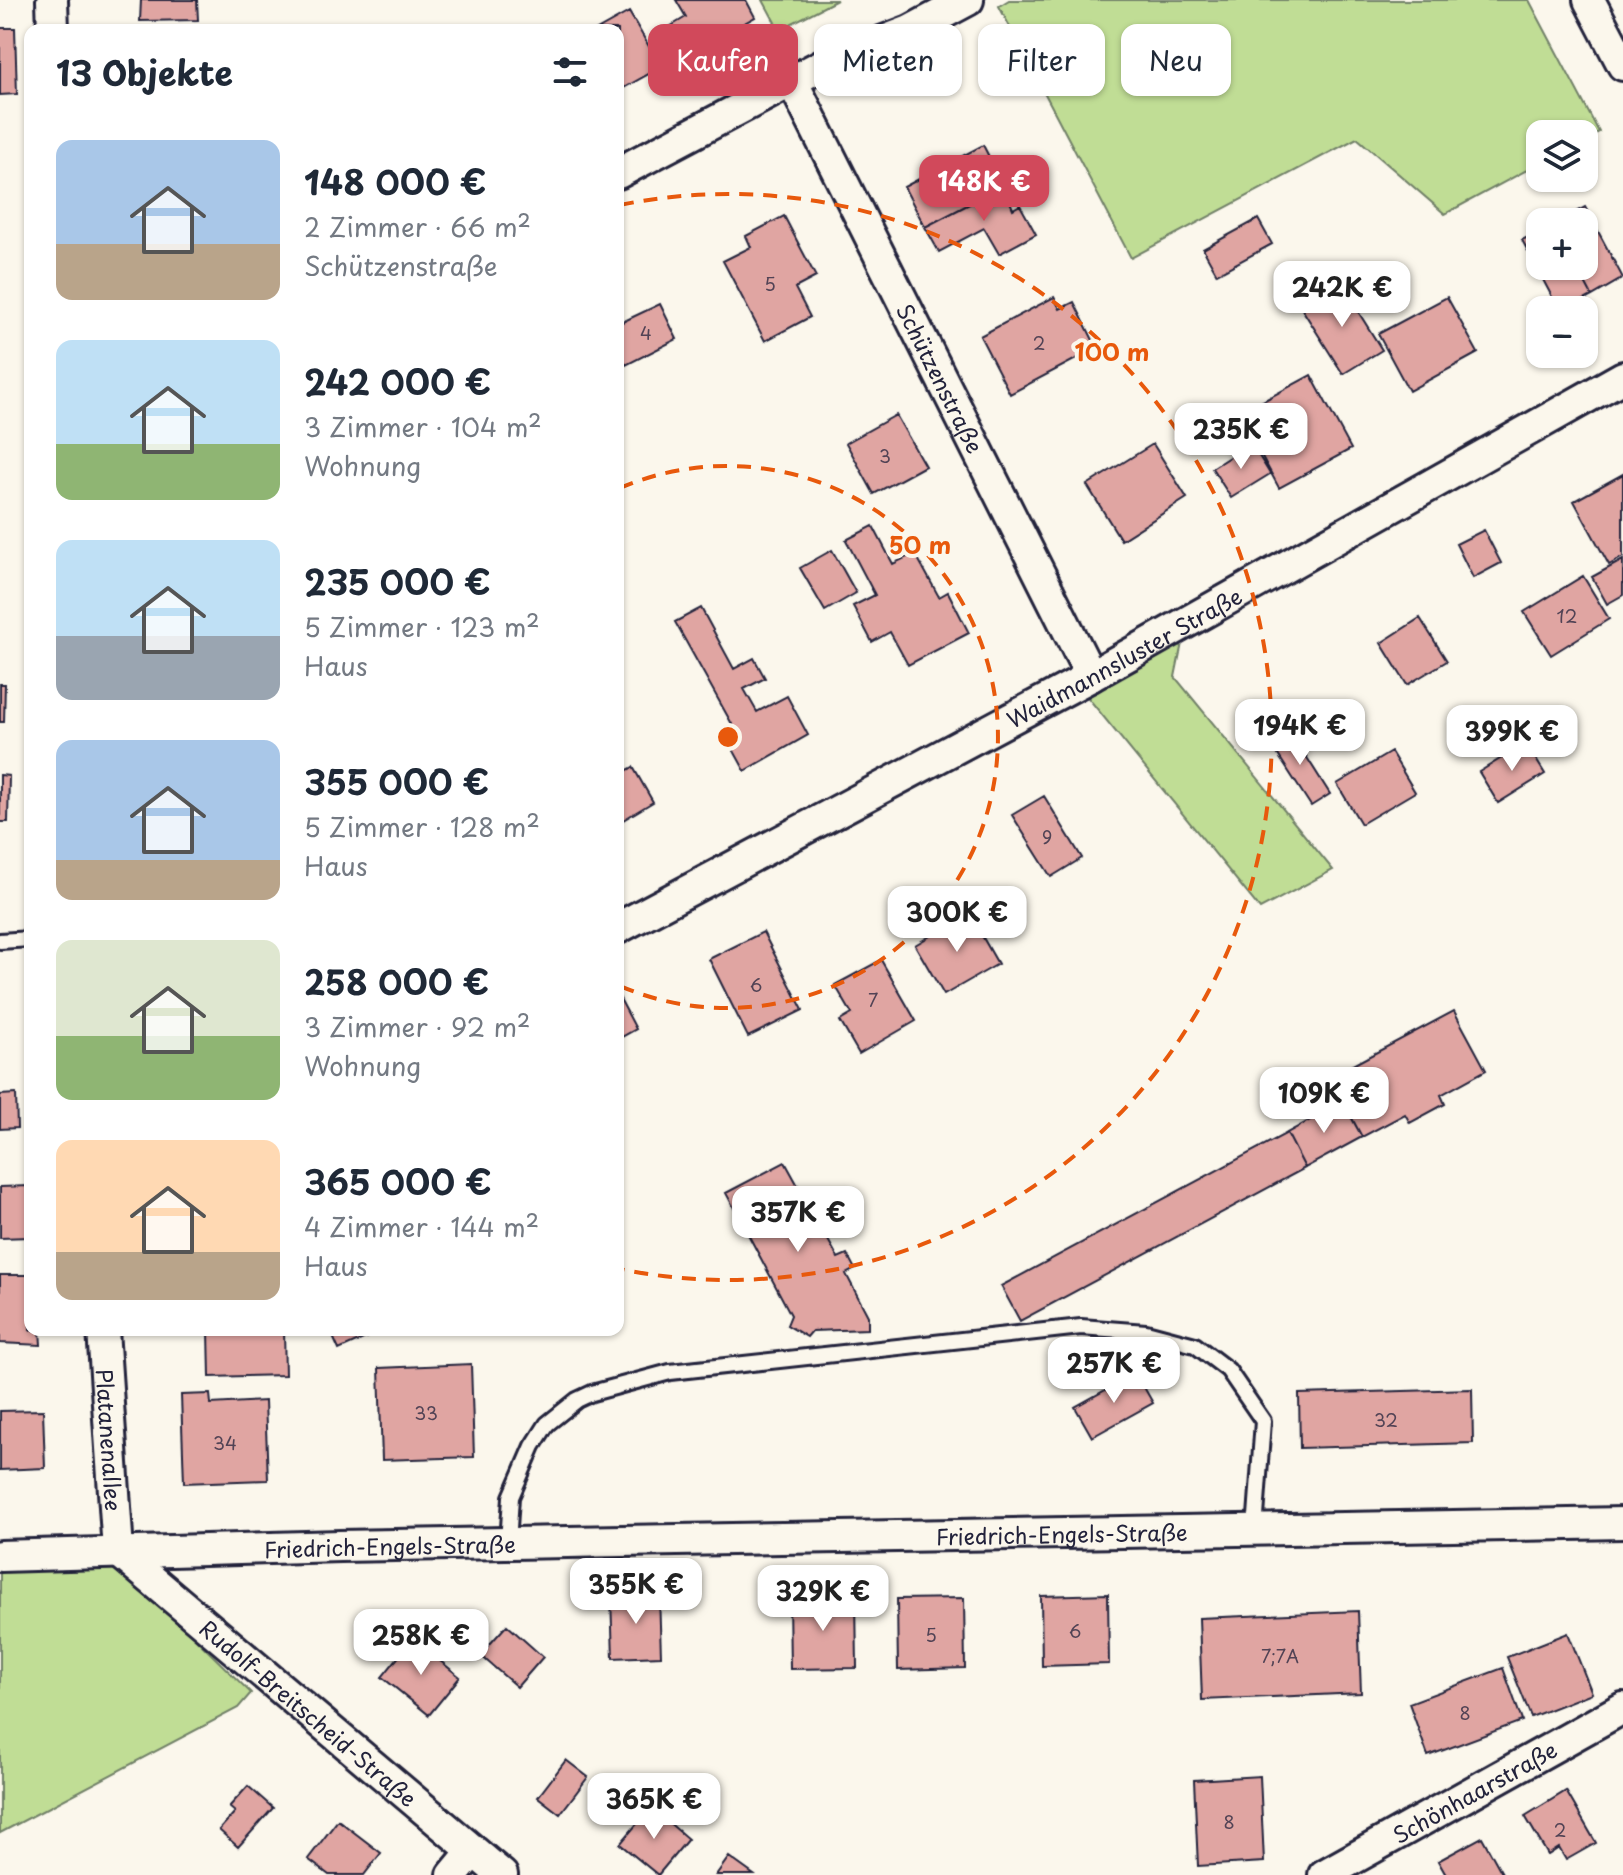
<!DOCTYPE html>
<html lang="de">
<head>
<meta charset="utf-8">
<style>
	body { margin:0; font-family:"Playpen Sans",sans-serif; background:#f2f2f3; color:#1f2937; height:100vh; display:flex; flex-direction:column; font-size:30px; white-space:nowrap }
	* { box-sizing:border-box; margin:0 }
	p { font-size:26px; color:#747a83 }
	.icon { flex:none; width:44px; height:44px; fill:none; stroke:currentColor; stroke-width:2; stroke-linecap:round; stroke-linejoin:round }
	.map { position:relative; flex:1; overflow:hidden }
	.panel { position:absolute; left:24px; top:24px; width:600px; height:1312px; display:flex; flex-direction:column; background:#fff; border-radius:16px; box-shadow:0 2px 6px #0004 }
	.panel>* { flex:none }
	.hud { position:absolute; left:648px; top:24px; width:760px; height:72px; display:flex; gap:16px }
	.tools { position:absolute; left:1526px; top:120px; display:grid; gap:16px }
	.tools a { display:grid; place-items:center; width:72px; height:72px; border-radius:16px; background:#fff; box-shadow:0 2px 6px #0004; font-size:40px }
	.price { position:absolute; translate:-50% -68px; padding:0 18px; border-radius:16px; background:#fff; color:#222; font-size:26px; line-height:52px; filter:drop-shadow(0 2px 4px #0008) }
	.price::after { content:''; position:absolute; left:50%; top:48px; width:24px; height:18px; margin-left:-12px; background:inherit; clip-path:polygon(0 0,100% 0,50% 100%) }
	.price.selected { background:#d1495b; color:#fff }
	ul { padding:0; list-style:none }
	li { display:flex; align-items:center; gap:24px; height:200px; padding:0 32px }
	li span { display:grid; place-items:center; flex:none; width:224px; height:160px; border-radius:16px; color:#555 }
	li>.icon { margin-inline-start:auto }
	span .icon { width:96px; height:96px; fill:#fffc; stroke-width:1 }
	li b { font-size:34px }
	h2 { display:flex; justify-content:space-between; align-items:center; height:96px; padding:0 32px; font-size:34px }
	.chip { padding:0 28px; border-radius:16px; background:#fff; box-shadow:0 2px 6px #0004; font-size:28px; line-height:72px }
	.chip.selected { background:#d1495b; color:#fff }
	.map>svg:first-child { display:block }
	.green { fill:#c0dd95; stroke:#718068; stroke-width:2 }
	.building { fill:#e0a5a2; stroke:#22223b; stroke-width:2 }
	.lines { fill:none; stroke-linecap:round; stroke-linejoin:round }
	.lane-casing { stroke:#22223b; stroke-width:20 }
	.street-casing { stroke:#22223b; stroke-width:36 }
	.lane { stroke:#fbf7ec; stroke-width:14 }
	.street { stroke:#fbf7ec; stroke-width:30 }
	.ring { fill:none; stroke:#e8590c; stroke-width:4; stroke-dasharray:14 10 }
	.labels { text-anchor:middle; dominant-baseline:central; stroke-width:8; stroke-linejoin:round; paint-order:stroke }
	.number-label { font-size:18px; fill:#524355 }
	.street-label { font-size:22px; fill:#22223b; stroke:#fbf7ec }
	.centre { fill:#e8590c; stroke:#fbf7ec; stroke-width:4 }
	.ring-label { font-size:24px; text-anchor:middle; font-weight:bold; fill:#e8590c; stroke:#fbf7ec; stroke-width:8; stroke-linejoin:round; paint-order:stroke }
</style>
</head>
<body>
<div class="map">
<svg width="1623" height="1875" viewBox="0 0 1623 1875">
	<rect width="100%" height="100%" fill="#fbf7ec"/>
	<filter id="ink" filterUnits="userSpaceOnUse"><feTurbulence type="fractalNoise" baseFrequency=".0125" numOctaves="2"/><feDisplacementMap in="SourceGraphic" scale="16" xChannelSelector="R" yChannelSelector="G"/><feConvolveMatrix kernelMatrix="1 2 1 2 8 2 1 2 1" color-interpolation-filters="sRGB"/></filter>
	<g filter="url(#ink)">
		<!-- green -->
		<path class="green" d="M 763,0 L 837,0 L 779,30 Z
			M 1009,0 L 1529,0 L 1599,132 L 1584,140 L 1584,134 L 1540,134 L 1540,163 L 1445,214 L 1357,138 L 1131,258 L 999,6 Z
			M 1182,643 L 1175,677 L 1333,870 L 1260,909 L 1085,694 Z
			M 115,1560 L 251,1693 L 238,1708 L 0,1833 L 0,1567 Z"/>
		<!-- building -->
		<path class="building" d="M 141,0 L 197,0 L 198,20 L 140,21 Z
			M 676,0 L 746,0 L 755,17 L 682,58 L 666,29 L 686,17 Z
			M 629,12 L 661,67 L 618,91 L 618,30 L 597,30 Z
			M 0,28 L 15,28 L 17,94 L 0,95 Z
			M 983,145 L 1004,186 L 925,227 L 904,187 Z
			M 1004,186 L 1013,209 L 1020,205 L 1036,234 L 999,254 L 984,228 L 939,252 L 925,227 Z
			M 1585,207 L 1623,278 L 1592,296 L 1576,266 L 1584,266 L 1584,222 L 1557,222 Z
			M 784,216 L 816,277 L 795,288 L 810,317 L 765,341 L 723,261 L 751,247 L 746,236 Z
			M 1258,219 L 1272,244 L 1217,274 L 1203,249 Z
			M 1540,231 L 1540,266 L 1576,266 L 1592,296 L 1566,310 L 1559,310 L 1522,240 Z
			M 1341,284 L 1382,350 L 1343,374 L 1302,309 Z
			M 1054,297 L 1060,309 L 1074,302 L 1097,348 L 1010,394 L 980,336 Z
			M 1447,297 L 1478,353 L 1409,391 L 1378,334 Z
			M 660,304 L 677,339 L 626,365 L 618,348 L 618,324 Z
			M 1311,375 L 1351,449 L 1279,488 L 1239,414 Z
			M 896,415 L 925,466 L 874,494 L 846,443 Z
			M 1251,443 L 1270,474 L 1231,498 L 1212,468 Z
			M 1153,444 L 1187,498 L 1121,540 L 1087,485 Z
			M 1623,474 L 1623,557 L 1609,565 L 1574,501 Z
			M 873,526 L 893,564 L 915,553 L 939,597 L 948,592 L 969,633 L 908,665 L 890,632 L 872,642 L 853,606 L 875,595 L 846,540 Z
			M 1484,530 L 1501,563 L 1473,578 L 1456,544 Z
			M 832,550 L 856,593 L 825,611 L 800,568 Z
			M 1623,560 L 1623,595 L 1607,604 L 1592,577 Z
			M 1583,576 L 1609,619 L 1551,655 L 1524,612 Z
			M 701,608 L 734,669 L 754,658 L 765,678 L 744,689 L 757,712 L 787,696 L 808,735 L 745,771 L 722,729 L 732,724 L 675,622 Z
			M 1420,618 L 1447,661 L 1407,685 L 1381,643 Z
			M 0,684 L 5,684 L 4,722 L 0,722 Z
			M 1289,729 L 1330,794 L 1311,806 L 1269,741 Z
			M 1526,743 L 1545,774 L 1498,803 L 1479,772 Z
			M 1391,752 L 1415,792 L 1361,824 L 1337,784 Z
			M 633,767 L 653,802 L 618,823 L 618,775 Z
			M 0,775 L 9,776 L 8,822 L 0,822 Z
			M 1044,796 L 1082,858 L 1051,877 L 1012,815 Z
			M 969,913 L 998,964 L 944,995 L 915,945 Z
			M 763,932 L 803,1010 L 748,1037 L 709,959 Z
			M 881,960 L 916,1021 L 859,1054 L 840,1021 L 852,1014 L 835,985 Z
			M 618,995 L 636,1029 L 618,1039 Z
			M 1454,1011 L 1486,1070 L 1441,1095 L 1445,1104 L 1410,1123 L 1405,1114 L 1362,1137 L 1330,1077 Z
			M 16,1094 L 17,1128 L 0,1129 L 0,1095 Z
			M 1343,1102 L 1362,1137 L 1305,1168 L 1287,1133 Z
			M 1287,1133 L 1305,1168 L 1020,1321 L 1001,1286 Z
			M 785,1162 L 838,1258 L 847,1254 L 855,1269 L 846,1274 L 868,1316 L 868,1329 L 812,1331 L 807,1337 L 787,1325 L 791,1315 L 726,1193 Z
			M 30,1186 L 30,1237 L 0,1238 L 0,1187 Z
			M 0,1275 L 30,1275 L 30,1330 L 40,1330 L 41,1345 L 0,1343 Z
			M 209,1330 L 284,1330 L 285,1375 L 210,1377 Z
			M 330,1330 L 383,1330 L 339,1350 Z
			M 471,1364 L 474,1457 L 382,1460 L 379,1368 Z
			M 1136,1373 L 1153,1403 L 1092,1437 L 1075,1407 Z
			M 1472,1389 L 1473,1443 L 1300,1448 L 1299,1394 Z
			M 210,1394 L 211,1404 L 265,1401 L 268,1480 L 184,1483 L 181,1395 Z
			M 43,1410 L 45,1468 L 0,1470 L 0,1411 Z
			M 1108,1594 L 1109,1664 L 1042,1666 L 1041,1596 Z
			M 659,1595 L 661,1656 L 613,1658 L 611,1596 Z
			M 856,1597 L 857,1668 L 790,1669 L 789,1599 Z
			M 964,1598 L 965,1668 L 898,1670 L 897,1599 Z
			M 1358,1611 L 1361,1693 L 1202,1700 L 1199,1618 Z
			M 507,1625 L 543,1657 L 517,1687 L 480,1655 Z
			M 1568,1633 L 1592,1693 L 1531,1717 L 1507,1657 Z
			M 413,1639 L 460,1677 L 429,1715 L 382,1677 Z
			M 1503,1668 L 1522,1721 L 1428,1756 L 1409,1703 Z
			M 566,1760 L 588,1777 L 560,1814 L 538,1797 Z
			M 1260,1776 L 1264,1862 L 1198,1866 L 1194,1780 Z
			M 248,1786 L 273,1808 L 238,1847 L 219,1830 L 235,1812 L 229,1807 Z
			M 1566,1791 L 1596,1843 L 1566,1860 L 1559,1848 L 1548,1855 L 1525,1816 Z
			M 651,1807 L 688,1839 L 658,1875 L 620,1844 Z
			M 338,1820 L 381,1853 L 364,1875 L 329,1875 L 308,1859 Z
			M 1482,1837 L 1503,1875 L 1446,1875 L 1438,1861 Z
			M 729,1857 L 754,1875 L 716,1875 Z"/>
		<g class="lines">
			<!-- lane casing -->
			<g class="lane-casing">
				<path id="lane" d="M 0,941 L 30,939
					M 508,1543 L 511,1497 L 533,1446 L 547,1424 L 577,1400 L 592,1393 L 670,1372 L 1081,1327 L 1146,1332 L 1195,1345 L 1228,1370 L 1263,1421 L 1255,1530"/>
			</g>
			<!-- street casing -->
			<g class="street-casing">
				<g id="street">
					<path d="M 52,0 L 53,30"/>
					<path d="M 1589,0 L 1623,65"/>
					<path id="s1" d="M 792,81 L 1091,676"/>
					<path d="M 618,173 L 824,64 L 910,31 L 968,0"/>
					<path id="s2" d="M 618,928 L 1091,676 L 1623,377"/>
					<path id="s3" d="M 103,1330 L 118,1551"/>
					<path id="s4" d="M 118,1551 L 502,1875"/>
					<path id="s5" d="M 0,1556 L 340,1546 L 1623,1523"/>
					<path d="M 453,1875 L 472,1852"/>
					<path id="s6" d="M 1324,1875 L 1623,1708"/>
				</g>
			</g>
			<!-- lane -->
			<use href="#lane" class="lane"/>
			<!-- street -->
			<use href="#street" class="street"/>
		</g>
	</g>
	<!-- distance rings -->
	<g class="ring">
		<path d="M620 488A271 271 0 1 1 620 986"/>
		<path d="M620 205A543 543 0 1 1 620 1269"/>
	</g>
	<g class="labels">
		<!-- number labels -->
		<g class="number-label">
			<text x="770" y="283">5</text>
			<text x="646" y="332">4</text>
			<text x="1039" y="342">2</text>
			<text x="885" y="455">3</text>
			<text x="1567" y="615">12</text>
			<text x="1047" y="836">9</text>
			<text x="756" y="984">6</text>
			<text x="873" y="999">7</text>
			<text x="426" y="1412">33</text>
			<text x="1386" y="1419">32</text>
			<text x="225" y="1442">34</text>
			<text x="1075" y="1630">6</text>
			<text x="931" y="1634">5</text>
			<text x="1280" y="1655">7;7A</text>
			<text x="1465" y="1712">8</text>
			<text x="1229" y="1821">8</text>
			<text x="1560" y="1829">2</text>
		</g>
		<!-- street labels -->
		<g class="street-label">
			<text stroke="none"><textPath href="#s1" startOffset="332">Schützenstraße</textPath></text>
			<text stroke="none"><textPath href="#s2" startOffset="574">Waidmannsluster Straße</textPath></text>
			<text stroke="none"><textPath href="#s3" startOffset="110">Platanenallee</textPath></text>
			<text stroke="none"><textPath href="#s5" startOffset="1062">Friedrich-Engels-Straße</textPath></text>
			<text stroke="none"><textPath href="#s5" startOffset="390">Friedrich-Engels-Straße</textPath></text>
			<text stroke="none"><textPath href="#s4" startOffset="250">Rudolf-Breitscheid-Straße</textPath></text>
			<text stroke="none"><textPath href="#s6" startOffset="172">Schönhaarstraße</textPath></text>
		</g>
	</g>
	<circle cx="728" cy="737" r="12" class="centre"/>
	<g class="ring-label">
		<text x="1112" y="361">100 m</text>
		<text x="920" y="554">50 m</text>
	</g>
</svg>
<div class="tools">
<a><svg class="icon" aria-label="layers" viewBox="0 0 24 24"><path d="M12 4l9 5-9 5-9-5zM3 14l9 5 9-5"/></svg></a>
<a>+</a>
<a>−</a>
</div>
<b class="price selected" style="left:984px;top:223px">148K €</b>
<b class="price" style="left:1342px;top:329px">242K €</b>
<b class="price" style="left:1241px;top:471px">235K €</b>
<b class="price" style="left:1300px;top:767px">194K €</b>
<b class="price" style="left:1512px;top:773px">399K €</b>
<b class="price" style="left:957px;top:954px">300K €</b>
<b class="price" style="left:1324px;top:1135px">109K €</b>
<b class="price" style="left:798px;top:1254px">357K €</b>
<b class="price" style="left:1114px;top:1405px">257K €</b>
<b class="price" style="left:636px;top:1626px">355K €</b>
<b class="price" style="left:823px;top:1633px">329K €</b>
<b class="price" style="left:421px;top:1677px">258K €</b>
<b class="price" style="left:654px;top:1841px">365K €</b>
<div class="hud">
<a class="chip selected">Kaufen</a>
<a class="chip">Mieten</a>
<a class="chip">Filter</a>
<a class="chip">Neu</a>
</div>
<section class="panel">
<h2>13 Objekte<svg class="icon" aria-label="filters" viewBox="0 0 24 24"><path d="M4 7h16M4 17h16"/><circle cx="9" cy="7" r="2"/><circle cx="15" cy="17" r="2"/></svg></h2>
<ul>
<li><span style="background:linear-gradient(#a9c7e8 65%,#b9a48a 0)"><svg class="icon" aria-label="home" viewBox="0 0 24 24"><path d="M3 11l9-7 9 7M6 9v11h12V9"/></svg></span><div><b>148 000 €</b><p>2 Zimmer · 66 m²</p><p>Schützenstraße</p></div></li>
<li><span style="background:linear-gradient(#bfe0f5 65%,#8fb573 0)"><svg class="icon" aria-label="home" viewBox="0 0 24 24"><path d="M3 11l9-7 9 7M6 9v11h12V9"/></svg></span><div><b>242 000 €</b><p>3 Zimmer · 104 m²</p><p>Wohnung</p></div></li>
<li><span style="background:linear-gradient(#bfe0f5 60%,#9aa5b1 0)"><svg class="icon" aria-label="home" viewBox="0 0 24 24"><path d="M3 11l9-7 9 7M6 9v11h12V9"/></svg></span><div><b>235 000 €</b><p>5 Zimmer · 123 m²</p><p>Haus</p></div></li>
<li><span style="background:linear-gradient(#a9c7e8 75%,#b9a48a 0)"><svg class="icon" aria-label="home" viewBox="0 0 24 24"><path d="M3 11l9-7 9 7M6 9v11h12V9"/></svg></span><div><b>355 000 €</b><p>5 Zimmer · 128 m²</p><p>Haus</p></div></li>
<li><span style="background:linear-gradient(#dfe7d0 60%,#8fb573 0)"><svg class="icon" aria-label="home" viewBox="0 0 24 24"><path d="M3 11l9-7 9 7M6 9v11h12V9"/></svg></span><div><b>258 000 €</b><p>3 Zimmer · 92 m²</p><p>Wohnung</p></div></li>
<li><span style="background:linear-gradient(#ffd9b3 70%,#b9a48a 0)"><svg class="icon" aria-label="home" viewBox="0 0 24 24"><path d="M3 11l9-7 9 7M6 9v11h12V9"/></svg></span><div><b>365 000 €</b><p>4 Zimmer · 144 m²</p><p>Haus</p></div></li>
</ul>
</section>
</div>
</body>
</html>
